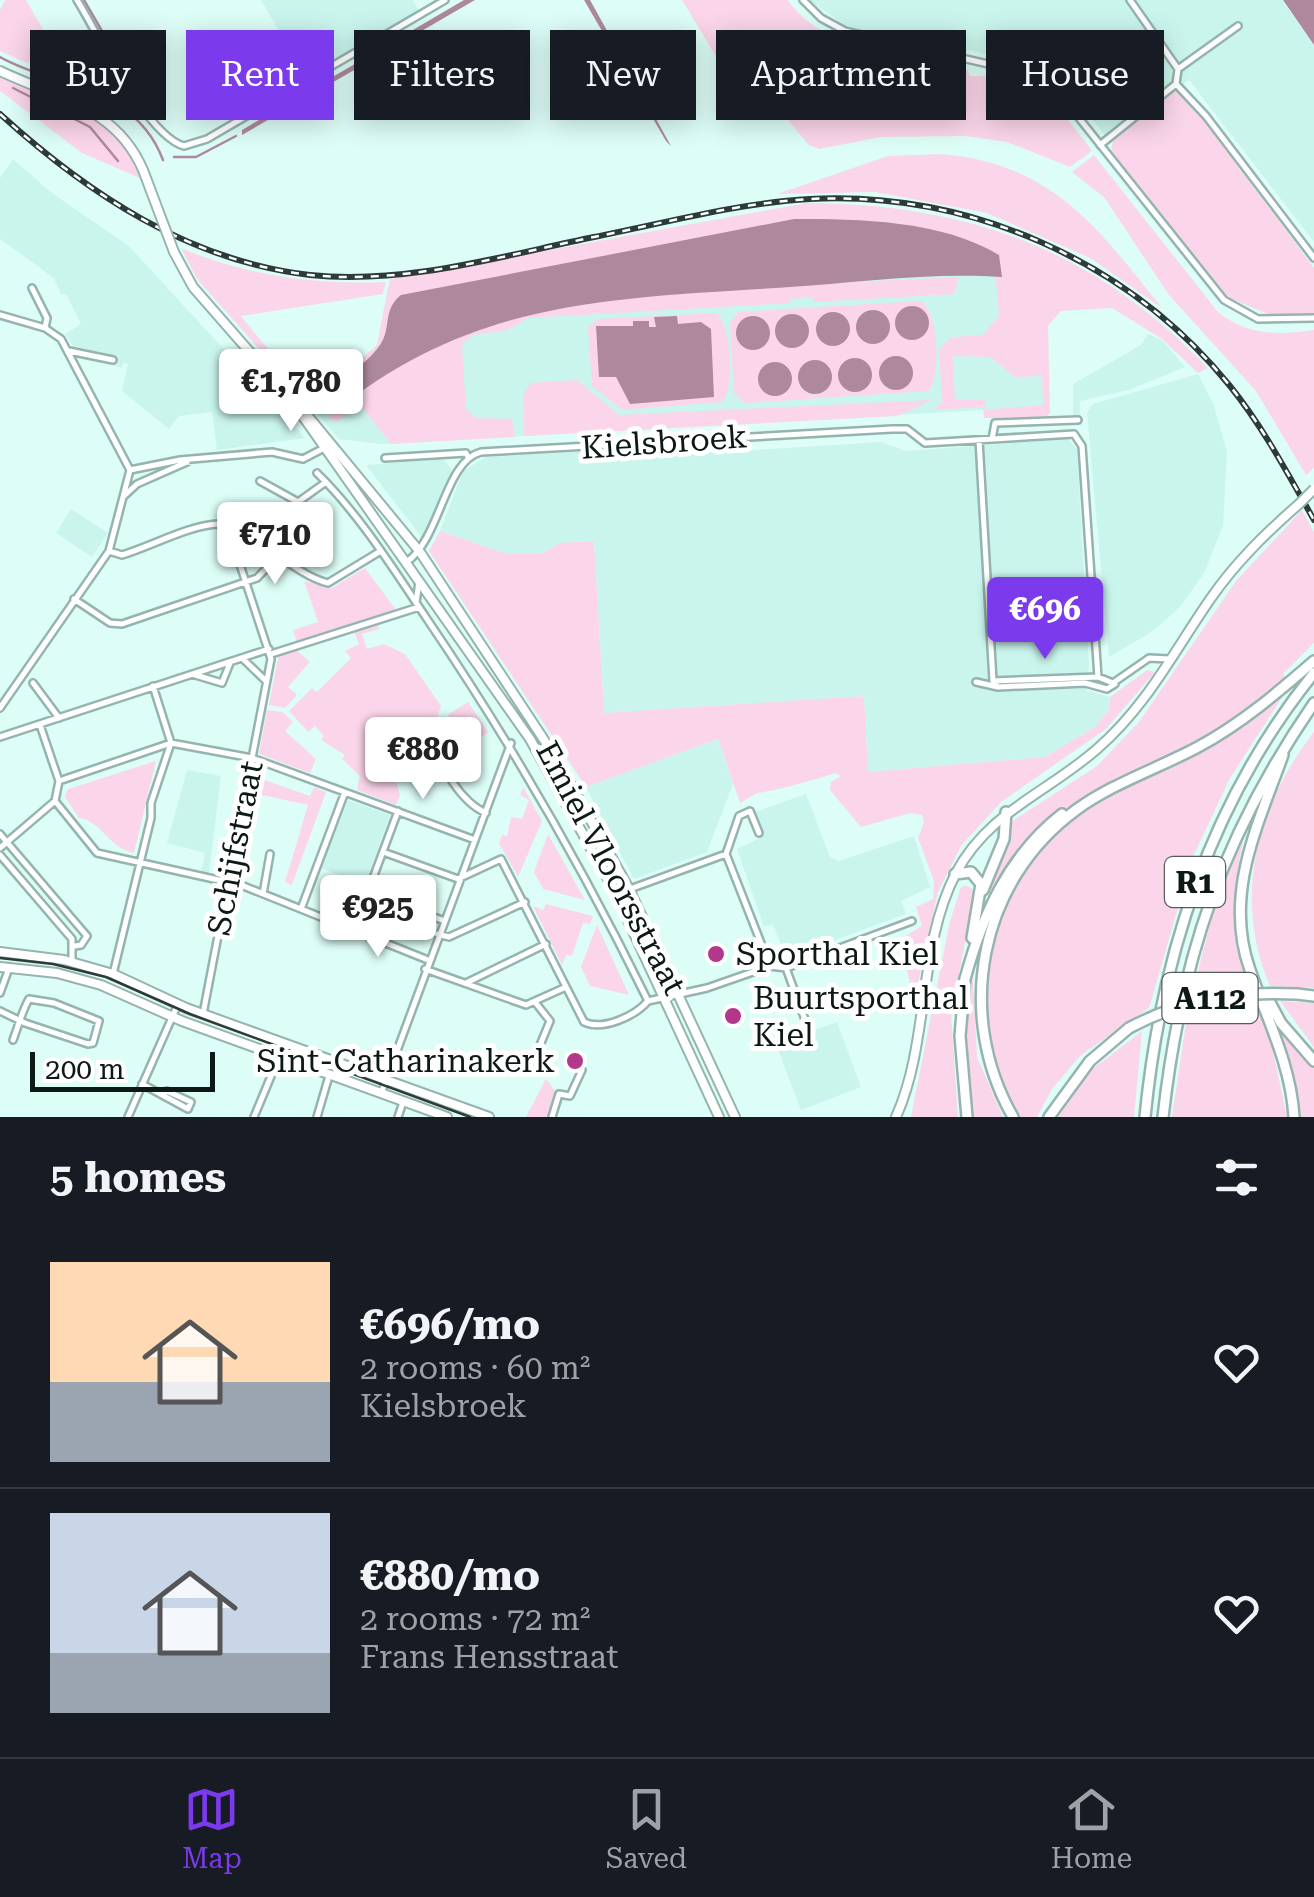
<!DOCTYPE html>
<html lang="en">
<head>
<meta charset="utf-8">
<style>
	body { margin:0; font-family:"Roboto Serif",serif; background:#242831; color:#f1f3f6; height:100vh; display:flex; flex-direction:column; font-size:38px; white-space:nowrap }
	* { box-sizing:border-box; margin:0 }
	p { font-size:32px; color:#9ea1a6 }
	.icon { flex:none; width:55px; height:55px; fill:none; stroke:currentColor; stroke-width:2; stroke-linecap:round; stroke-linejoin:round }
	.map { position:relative; height:1117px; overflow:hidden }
	.side { display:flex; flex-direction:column; background:#171b24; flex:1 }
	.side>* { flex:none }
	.banner { position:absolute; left:30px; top:30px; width:1255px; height:90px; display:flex; gap:20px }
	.scale { position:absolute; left:30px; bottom:25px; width:185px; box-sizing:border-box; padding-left:10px; border:5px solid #0d1917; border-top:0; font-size:28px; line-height:35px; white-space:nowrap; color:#0d1917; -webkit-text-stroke:8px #fff; paint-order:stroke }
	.price { position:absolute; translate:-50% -85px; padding:0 22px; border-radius:10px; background:#fff; color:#222; font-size:32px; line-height:65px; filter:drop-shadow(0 2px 5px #0008) }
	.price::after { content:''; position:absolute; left:50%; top:60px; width:30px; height:22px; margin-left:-15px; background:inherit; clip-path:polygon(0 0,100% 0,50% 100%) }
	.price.active { background:#7c3aed; color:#fff }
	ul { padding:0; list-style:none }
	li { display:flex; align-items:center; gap:30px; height:250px; padding:0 50px }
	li+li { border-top:2px solid #363941 }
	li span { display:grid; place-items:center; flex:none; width:280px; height:200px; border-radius:0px; color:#555 }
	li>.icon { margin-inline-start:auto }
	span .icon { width:120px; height:120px; fill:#fffc; stroke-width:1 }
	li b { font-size:42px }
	h2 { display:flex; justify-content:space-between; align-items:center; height:120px; padding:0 50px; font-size:42px }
	.chip { padding:0 35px; border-radius:0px; background:#171b24; box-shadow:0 5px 25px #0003; font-size:35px; line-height:90px }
	.chip.active { background:#7c3aed; color:#fff }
	.tabs { display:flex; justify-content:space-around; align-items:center; height:140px; border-top:2px solid #363941; background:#171b24; font-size:28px; color:#9ea1a6 }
	.tabs a { display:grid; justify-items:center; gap:5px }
	.tabs .active { color:#7c3aed }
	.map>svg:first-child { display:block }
	.built { fill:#caf5ed }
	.green { fill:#fbd6ea }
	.water { fill:#ae899e }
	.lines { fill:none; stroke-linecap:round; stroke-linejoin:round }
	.stream { stroke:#ae899e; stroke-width:2.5 }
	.street-casing { stroke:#95b4af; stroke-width:10 }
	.secondary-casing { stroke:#95b4af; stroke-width:12 }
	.highway-casing { stroke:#95b4af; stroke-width:14 }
	.street { stroke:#fff; stroke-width:5 }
	.secondary { stroke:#fff; stroke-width:8 }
	.highway { stroke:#fff; stroke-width:9 }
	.tram { stroke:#2c3b38; stroke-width:2.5 }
	.rail-casing { stroke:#2c3b38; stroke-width:6 }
	.rail { stroke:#fff; stroke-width:2.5; stroke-dasharray:8; stroke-linecap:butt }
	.secondary-bridge-casing { stroke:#95b4af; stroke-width:12; stroke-linecap:butt }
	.highway-bridge-casing { stroke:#95b4af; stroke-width:14; stroke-linecap:butt }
	.secondary-bridge { stroke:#fff; stroke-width:8 }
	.highway-bridge { stroke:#fff; stroke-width:9 }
	.poi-dot { fill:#b3388a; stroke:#fff; stroke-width:4 }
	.labels { text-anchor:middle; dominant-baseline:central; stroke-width:10; stroke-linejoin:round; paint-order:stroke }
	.shield { fill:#fff; stroke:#565e5d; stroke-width:2.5 }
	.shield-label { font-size:30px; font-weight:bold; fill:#0d1917 }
	.street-label { font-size:32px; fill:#0d1917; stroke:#fff }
	.poi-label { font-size:32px; fill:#0d1917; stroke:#fff; text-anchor:start }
</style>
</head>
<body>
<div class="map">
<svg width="1314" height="1117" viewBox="0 0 1314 1117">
	<rect width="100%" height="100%" fill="#ddfdf7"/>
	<!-- built -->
	<path class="built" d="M 261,0 L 413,0 L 419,10 L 305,76 Z
		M 809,0 L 1282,0 L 1314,46 L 1314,242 L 1189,80 L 1105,135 L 1083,108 L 1026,64 L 894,32 L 887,36 L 848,27 Z
		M 13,159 L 53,194 L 129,246 L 305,438 L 217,450 L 212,412 L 179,416 L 169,429 L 122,391 L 128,364 L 123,363 L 122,368 L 79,355 L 65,334 L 81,324 L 66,294 L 61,295 L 54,278 L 0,239 L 0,178 Z
		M 1044,263 L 1048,417 L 984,418 L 983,410 L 381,444 L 339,439 L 308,403 L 377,346 L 388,287 Z
		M 1148,334 L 1162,340 L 1185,367 L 1129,390 L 1080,401 L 1080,416 L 1073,416 L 1073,384 L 1141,345 Z
		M 1198,374 L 1214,406 L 1227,452 L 1223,526 L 1204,573 L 1180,607 L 1153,631 L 1109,657 L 1087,413 L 1093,404 Z
		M 1068,439 L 1077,449 L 1089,665 L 1086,690 L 1110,697 L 1110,708 L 1096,726 L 1045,757 L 868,772 L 864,696 L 604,713 L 594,541 L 560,543 L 541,554 L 507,554 L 440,531 L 463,471 L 486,457 L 576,452 L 658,456 L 881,442 L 906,451 Z
		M 443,459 L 452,470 L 427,544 L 366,465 Z
		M 71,509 L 108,533 L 92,557 L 56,533 Z
		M 718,739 L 733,784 L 707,852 L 634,879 L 586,787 Z
		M 187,770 L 221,776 L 209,873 L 201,871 L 205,853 L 167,843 Z
		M 806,794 L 830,857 L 839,861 L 914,836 L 930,887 L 901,901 L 906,914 L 786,958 L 773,924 L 764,927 L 737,849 L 764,836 L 755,812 Z
		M 348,800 L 390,815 L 365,884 L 321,868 Z
		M 837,1022 L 861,1087 L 801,1110 L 776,1044 Z"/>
	<!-- green -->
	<path class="green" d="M 5,0 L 26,0 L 51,43 L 27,63 L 0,51 L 0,10 Z
		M 682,0 L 788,0 C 825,54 907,55 967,69 L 970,76 C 1030,74 1059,105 1092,151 L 1070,167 L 1007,142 L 965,136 L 881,137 L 819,149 L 809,145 L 787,119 L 768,114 L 738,93 Z
		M 89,28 L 143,115 L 111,92 L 32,64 L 66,41 L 69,46 L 64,50 L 77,74 L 101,60 L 85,30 Z
		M 0,77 C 61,102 115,111 140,178 L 82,153 L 0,91 Z
		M 1181,90 L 1314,268 L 1314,313 L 1270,315 L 1227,297 L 1111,153 L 1113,140 L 1171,91 Z
		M 942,154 C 1053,164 1098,228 1162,308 L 1090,258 L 987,213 L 875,192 L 777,194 L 888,156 Z
		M 1094,155 L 1218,312 C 1248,336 1277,335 1314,330 L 1314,468 L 1306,475 L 1256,391 L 1169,295 L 1104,197 L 1072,172 Z
		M 807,203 C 969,204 1095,250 1208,368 L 1198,373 L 1162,339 L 1112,308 L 1061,311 L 1048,326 L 1050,413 L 1046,417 L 984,418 L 984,410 L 1043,405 L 1042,376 L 1015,377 L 990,357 L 953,356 L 955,400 L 985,400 L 986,407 L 933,410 L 942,402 L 939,349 L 952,337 L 983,335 L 999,315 L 994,258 L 840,233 L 385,347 L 343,383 L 338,379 L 377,345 L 390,279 Z
		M 181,248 C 245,275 314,285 386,282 L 383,294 L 241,316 L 298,386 L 295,389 L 197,279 Z
		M 959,277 L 954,294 L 814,302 L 813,297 L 790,299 L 789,303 L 528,318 L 508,330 L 473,335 L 462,344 L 466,409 L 476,418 L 512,419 L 515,437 L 391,444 L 360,405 L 337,422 L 328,418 L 408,353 L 535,298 Z
		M 921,301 C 939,314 941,373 929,391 L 745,403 L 734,394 L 730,323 L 738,312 Z
		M 716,313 C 732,325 735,389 722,402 L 622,410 L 592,386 L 588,328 L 598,319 Z
		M 577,380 L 619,415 L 932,400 L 897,416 L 524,436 L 523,394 L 531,383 Z
		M 1302,510 L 1314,532 L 1314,643 L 1283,674 L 1290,685 L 1230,778 L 1192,859 L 1149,1008 L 1081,1055 L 1052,1089 L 1037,1117 L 1018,1117 C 978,1047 978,984 1002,909 L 989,886 L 1010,840 L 1011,822 L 1097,766 L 1139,722 L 1236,581 Z
		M 440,531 L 507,554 L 541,554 L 560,543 L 594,541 L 604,713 L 864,696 L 868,772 L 1045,757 L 1096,726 L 1110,708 L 1110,697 L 1147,670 L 1155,672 L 1106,729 L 1001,802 L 961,846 L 938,892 L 914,1002 L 900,997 L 909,989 C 913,972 896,956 900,939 L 922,926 L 916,907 L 933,899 L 934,881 L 918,838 L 924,822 L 922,815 L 910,813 L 861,827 L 830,790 L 831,782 L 841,776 L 835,773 C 826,777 762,794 757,793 L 740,803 L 718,739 L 586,787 L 429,551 Z
		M 365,568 L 396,610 L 297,643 L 293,630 L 318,622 L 304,581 L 332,588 Z
		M 377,624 L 379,629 L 362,634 L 367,649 L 384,644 L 405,654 L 441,706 L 428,742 L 413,738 L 394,749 L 389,758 L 400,795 L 396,805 L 357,790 L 360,776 L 342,759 L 345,755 L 321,740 L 324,736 L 315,726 L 308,732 L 289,711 L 312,688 L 317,692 L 351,658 L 345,651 L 359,644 L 354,631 Z
		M 294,648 L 310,662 L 288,687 L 297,695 L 285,708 L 269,705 L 279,653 Z
		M 468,702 L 488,732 L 480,738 L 467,735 L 468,729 L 447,727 L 449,714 Z
		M 267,710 L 283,712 L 293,722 L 285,731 L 316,759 L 310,773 L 259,754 Z
		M 1314,732 L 1314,988 L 1270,986 C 1232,898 1257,805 1314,732 Z
		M 156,761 L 134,853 C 107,847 102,821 79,818 L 65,797 L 68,789 Z
		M 253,776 L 310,796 L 314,787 L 326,792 L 292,885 L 285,882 L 308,805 L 262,795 Z
		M 523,787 L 542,821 L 518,877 L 499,843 L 502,835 L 507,836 L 511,817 L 522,819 L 529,800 L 520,795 Z
		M 548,834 L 585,900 L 543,889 L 534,872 Z
		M 1244,836 C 1232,890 1233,933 1248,986 L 1192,995 L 1213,912 Z
		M 966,885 L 975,891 L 951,1015 L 958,1117 L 911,1117 L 949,925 L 961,887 Z
		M 546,904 L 593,916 L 590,924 L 583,923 L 572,956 L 566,955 L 562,965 L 533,906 L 543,910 Z
		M 597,925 L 629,995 L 590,986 L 581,967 Z
		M 972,959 L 977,1057 L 1003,1117 L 972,1117 L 963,1022 Z
		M 1254,1001 L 1271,1042 L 1287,1117 L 1172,1117 L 1188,1010 Z
		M 1280,1001 L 1314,1003 L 1314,1047 Z
		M 1272,1014 L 1288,1040 L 1314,1067 L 1314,1117 L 1300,1117 L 1289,1055 Z
		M 1142,1031 L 1134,1117 L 1056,1117 L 1085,1075 Z
		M 546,1079 L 557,1094 L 549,1117 L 526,1117 Z"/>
	<!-- water -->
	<path class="water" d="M 464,0 L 475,0 L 242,135 L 242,130 Z
		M 584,0 L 590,0 L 671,146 L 666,141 Z
		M 1283,0 L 1314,0 L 1314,45 Z
		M 794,219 C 860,219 941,220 999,255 L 1002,277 C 935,272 859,282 790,287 C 614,299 475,297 333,413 L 331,410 L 350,393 L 343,383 L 316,405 L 313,402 C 333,385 365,367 380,345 C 392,328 382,310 401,295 Z
		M895 323a17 17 0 1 1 34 0a17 17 0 1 1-34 0Z
		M856 327a17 17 0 1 1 34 0a17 17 0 1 1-34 0Z
		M816 329a17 17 0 1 1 34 0a17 17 0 1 1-34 0Z
		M775 331a17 17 0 1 1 34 0a17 17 0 1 1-34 0Z
		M736 333a17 17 0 1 1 34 0a17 17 0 1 1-34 0Z
		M 677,316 L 678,324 L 701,322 L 711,329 L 714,397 L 630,404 L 616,377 L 599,377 L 596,326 L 633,326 L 633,321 L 649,321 L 649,327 L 656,327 L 654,317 Z
		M879 373a17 17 0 1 1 34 0a17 17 0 1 1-34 0Z
		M838 375a17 17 0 1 1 34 0a17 17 0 1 1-34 0Z
		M798 377a17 17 0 1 1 34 0a17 17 0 1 1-34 0Z
		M758 379a17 17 0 1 1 34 0a17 17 0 1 1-34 0Z"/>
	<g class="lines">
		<!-- stream -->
		<path class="stream" d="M 84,0 L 134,86
			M 0,57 C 60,90 135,86 163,160
			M 13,88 L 90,127 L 118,161
			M 174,157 L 196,157 L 236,136"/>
		<!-- street casing -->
		<g class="street-casing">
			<path id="street" d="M 77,0 C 98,34 147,136 184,146 L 207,139 L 445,0
				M 803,0 L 821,18 L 845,31 L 1014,70 L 1041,82 L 1075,113 L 1224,300 L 1258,319 L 1314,318
				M 1130,0 L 1178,69
				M 1176,84 L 1206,116 L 1314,258
				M 1100,145 L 1176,84 L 1178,69 L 1238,26
				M 32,288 L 47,318 L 45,328
				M 0,315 L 45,328 L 61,339 L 130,470
				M 69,351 L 113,360
				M 992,439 L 995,423 L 1078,420
				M 979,440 L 993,681 L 998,687
				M 385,458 L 466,453 L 468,457
				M 130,470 L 180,460 L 272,452 L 303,459 L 326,447
				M 317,473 C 360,515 394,570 427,619 C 512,744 582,866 648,1001 L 707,988 L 770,966 L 786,968 L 912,921
				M 260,481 L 298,502 L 326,482
				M 124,496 L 137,484 L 187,462
				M 109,551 L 122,555 C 152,546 189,525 219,524 C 247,524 293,575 328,583 L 379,552
				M 408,561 C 441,536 445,461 481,452 L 892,429 L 907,429 L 925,443 L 1074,434 L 1082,446 L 1098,677
				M 74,599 L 110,623 L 122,624 L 257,578 L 276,558
				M 416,603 L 419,581
				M 271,654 L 419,607
				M 242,658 L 266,681
				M 192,674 L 222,683 L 230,663
				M 993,681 L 1098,677 L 1113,683 L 1149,658 L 1169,659
				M 976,682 L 998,687 L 1085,683 L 1107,689 L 1115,684
				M 33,683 L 59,718
				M 0,708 L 109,551 L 130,470
				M 40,725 L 59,781 L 55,801
				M 0,737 L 269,649
				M 438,739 C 436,765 463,803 486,813
				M 59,781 L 171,743 L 252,758 L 475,840
				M 55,801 L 97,853 L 241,885 L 428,960
				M 759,833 L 750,811 L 739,816 L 726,854 L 770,966
				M 0,834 L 87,936 L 81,945 L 75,946
				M 0,848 L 55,801
				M 383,852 L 458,879 L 501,859 L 584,1022 C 603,1031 635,1016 648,1001
				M 0,855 L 72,939 L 72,962
				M 630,889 L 726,854
				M 368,893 L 442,920
				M 263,894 L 270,854
				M 301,909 L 345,792
				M 354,929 L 398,811
				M 437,934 L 449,937 L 525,902
				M 786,968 L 807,1025
				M 425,969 L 526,1005 L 566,987
				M 113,974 L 151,818 L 151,803 L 171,743 L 153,686
				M 466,983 L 546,944
				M 0,993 L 9,968
				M 0,1011 L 25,1023 L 88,1044 L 93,1043 L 99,1021 L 54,1003 L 29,999 C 22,1011 18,1027 13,1040
				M 203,1014 L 271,659 L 227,525
				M 533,1062 L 550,1021 L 535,1002
				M 142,1084 L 188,1109 L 191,1102 L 167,1091 L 163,1094
				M 381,1094 L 511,743
				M 128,1117 L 178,1004
				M 254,1117 L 279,1057
				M 317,1117 L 329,1076
				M 398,1117 L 403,1102
				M 552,1117 L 559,1094 L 570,1096 L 582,1070"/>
		</g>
		<!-- secondary casing -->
		<g class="secondary-casing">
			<path id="secondary" d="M 0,71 C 57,98 116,107 143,170
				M 174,252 L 193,287 L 290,398 L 530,739 L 613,888 L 719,1117
				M 298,404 L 420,552 L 556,758 L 629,889 L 735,1117
				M 0,952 L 64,960 L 113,974 L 186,1008 L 489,1117
				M 0,967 L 57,973 L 101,985 L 182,1021 L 447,1117
				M 896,1117 C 930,1041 917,948 956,873 C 988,812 1047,793 1097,749 C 1147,706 1174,651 1211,598 C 1236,562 1266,533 1299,504"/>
		</g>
		<!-- highway casing -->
		<g class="highway-casing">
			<path id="highway" d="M 1283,755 C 1258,825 1223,894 1250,970 C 1267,1019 1291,1065 1294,1117
				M 955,874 L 971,872 L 981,884 L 972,938
				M 983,890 L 1004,839 L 1006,812
				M 965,978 L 960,1036 L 967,1117
				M 965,979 C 982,916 1009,855 1062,814
				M 1297,994 L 1314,996
				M 1266,995 L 1281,1023 L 1314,1061
				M 1013,1117 C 954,1014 979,881 1076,810 C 1113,783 1157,769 1198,747 C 1241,724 1277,693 1314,661
				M 1049,1117 L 1090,1061 L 1129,1028
				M 1145,1117 C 1161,955 1210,802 1314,673
				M 1163,1117 C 1181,957 1223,835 1314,703"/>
		</g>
		<!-- street -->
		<use href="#street" class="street"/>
		<!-- secondary -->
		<use href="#secondary" class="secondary"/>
		<!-- highway -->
		<use href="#highway" class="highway"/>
		<!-- tram -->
		<path class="tram" d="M 0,958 L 53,964 L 106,977 L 190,1014 L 470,1117"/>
		<!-- rail casing -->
		<g class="rail-casing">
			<path id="rail" d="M 0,114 C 88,194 189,261 310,275 C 405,285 501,256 594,237 C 665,223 737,203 810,199 C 970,191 1129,261 1230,386 C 1263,427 1288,474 1314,520"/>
		</g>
		<!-- rail -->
		<use href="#rail" class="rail"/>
		<!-- secondary-bridge casing -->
		<g class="secondary-bridge-casing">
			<path id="secondary-bridge" d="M 143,170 L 174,252
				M 1299,504 L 1314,489"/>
		</g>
		<!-- highway-bridge casing -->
		<g class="highway-bridge-casing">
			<path id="highway-bridge" d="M 1129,1028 C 1183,999 1237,991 1297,994"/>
		</g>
		<!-- secondary-bridge -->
		<use href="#secondary-bridge" class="secondary-bridge"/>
		<!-- highway-bridge -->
		<use href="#highway-bridge" class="highway-bridge"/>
	</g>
	<!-- markers -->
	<g class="poi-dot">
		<circle cx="716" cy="954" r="10"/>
		<circle cx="733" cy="1016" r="10"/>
		<circle cx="575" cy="1061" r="10"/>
	</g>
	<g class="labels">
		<!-- shield labels -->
		<g class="shield">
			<rect x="1165" y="857" width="60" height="50" rx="8"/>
			<rect x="1162.5" y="973" width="95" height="50" rx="8"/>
		</g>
		<g class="shield-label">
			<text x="1195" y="882">R1</text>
			<text x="1210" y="998">A112</text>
		</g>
		<!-- street labels -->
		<g class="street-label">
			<text transform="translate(664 442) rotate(-4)">Kielsbroek</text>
			<text transform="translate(235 848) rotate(-79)">Schijfstraat</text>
			<text transform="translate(611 868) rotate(62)">Emiel Vloorsstraat</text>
		</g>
		<!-- poi labels -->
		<g class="poi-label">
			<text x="736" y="954">Sporthal Kiel</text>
			<text x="753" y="998">Buurtsporthal<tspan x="753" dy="37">Kiel</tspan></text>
			<text x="555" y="1061" text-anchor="end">Sint-Catharinakerk</text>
		</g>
	</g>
</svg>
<div class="scale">200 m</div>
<b class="price" style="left:291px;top:434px">€1,780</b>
<b class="price" style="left:275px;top:587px">€710</b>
<b class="price active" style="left:1045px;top:662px">€696</b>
<b class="price" style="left:423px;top:802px">€880</b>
<b class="price" style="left:378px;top:960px">€925</b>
<div class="banner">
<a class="chip">Buy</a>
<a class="chip active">Rent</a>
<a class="chip">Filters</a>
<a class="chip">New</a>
<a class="chip">Apartment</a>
<a class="chip">House</a>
</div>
</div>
<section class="side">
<h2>5 homes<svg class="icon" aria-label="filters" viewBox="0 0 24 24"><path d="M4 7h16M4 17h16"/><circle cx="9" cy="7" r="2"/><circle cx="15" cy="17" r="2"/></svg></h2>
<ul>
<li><span style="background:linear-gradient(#ffd9b3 60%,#9aa5b1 0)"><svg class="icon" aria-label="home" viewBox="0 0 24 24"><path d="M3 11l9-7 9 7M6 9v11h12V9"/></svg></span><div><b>€696/mo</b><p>2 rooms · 60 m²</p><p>Kielsbroek</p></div><svg class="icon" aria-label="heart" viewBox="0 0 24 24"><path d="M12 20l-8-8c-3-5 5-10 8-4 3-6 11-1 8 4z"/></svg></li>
<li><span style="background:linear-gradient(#c9d6e8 70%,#9aa5b1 0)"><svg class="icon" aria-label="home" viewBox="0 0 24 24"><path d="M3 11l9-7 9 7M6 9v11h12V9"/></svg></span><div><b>€880/mo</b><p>2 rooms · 72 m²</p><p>Frans Hensstraat</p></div><svg class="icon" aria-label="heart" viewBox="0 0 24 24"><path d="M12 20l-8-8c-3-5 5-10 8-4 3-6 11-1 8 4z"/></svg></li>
</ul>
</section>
<nav class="tabs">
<a class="active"><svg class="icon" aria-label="map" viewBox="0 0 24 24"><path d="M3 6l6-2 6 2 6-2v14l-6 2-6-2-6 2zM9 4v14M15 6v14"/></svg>Map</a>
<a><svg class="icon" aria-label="saved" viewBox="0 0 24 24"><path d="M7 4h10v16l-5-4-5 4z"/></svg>Saved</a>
<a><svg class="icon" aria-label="home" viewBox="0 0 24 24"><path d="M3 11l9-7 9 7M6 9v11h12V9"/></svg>Home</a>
</nav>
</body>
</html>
